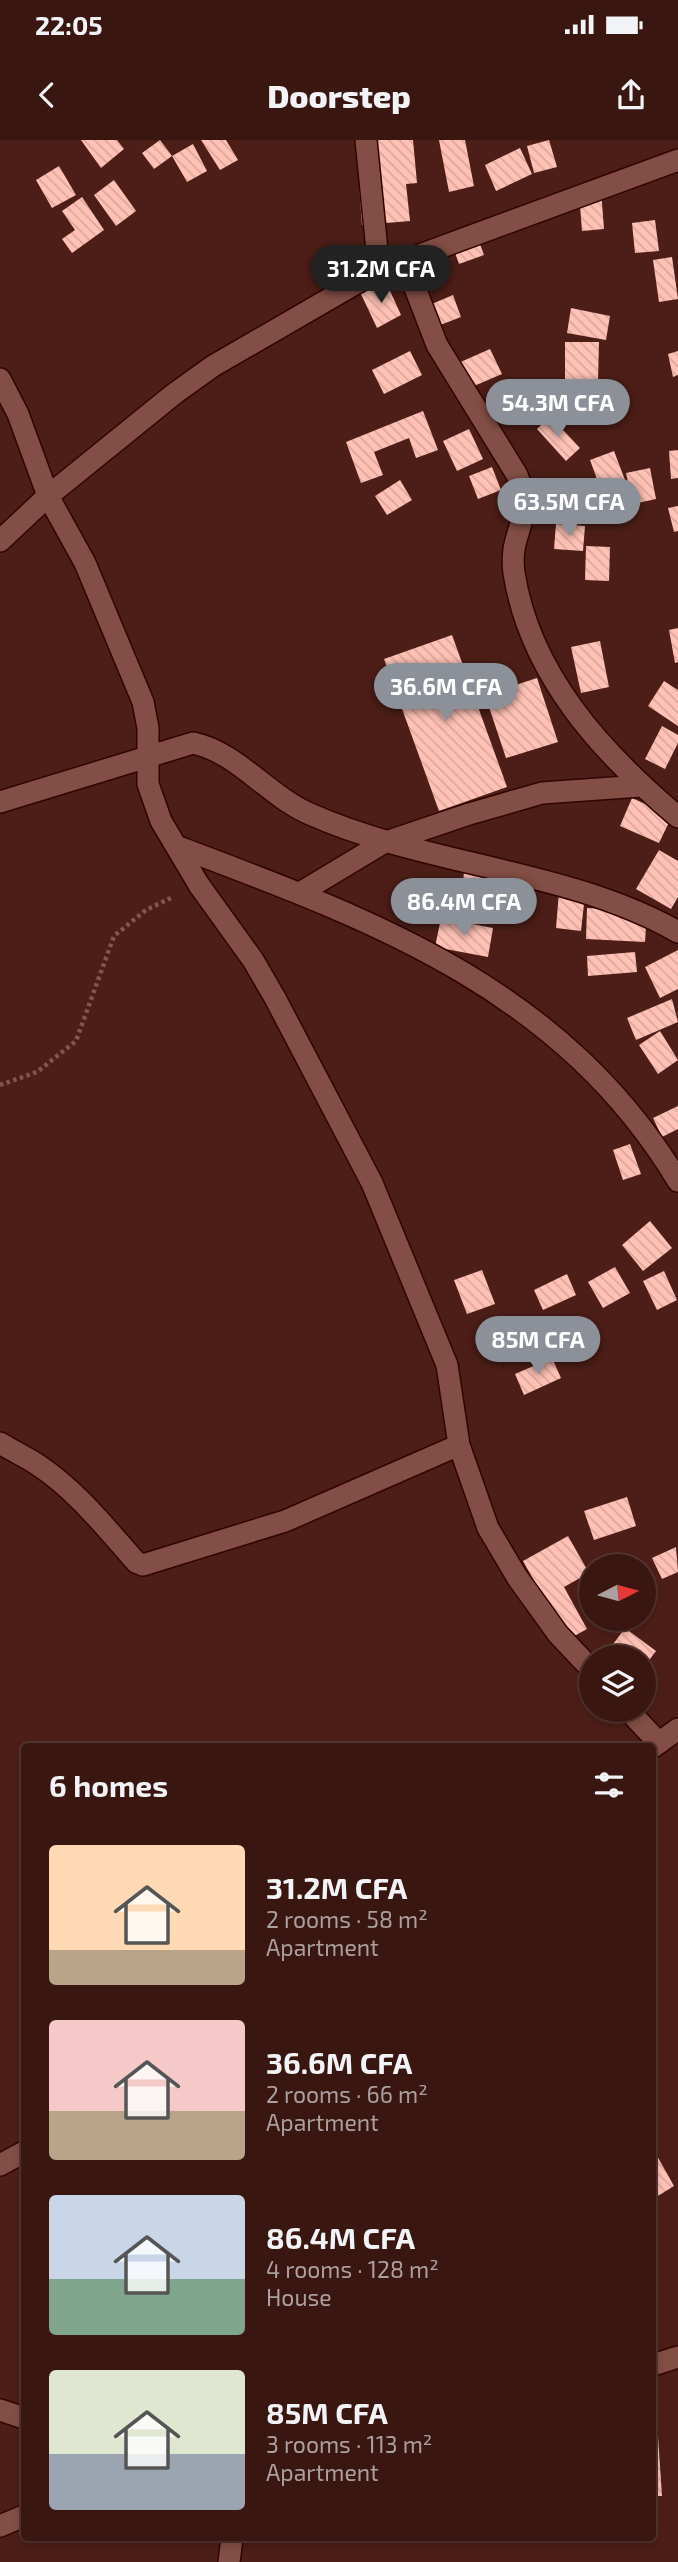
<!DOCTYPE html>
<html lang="en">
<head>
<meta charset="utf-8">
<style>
	body { margin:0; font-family:"Exo 2",sans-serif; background:#411f1a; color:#f1f3f6; height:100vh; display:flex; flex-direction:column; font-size:26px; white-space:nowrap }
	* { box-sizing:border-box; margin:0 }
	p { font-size:23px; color:#ab9f9f }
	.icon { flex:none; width:38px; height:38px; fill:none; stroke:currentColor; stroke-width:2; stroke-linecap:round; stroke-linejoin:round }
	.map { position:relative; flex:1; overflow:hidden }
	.side { position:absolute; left:21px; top:1603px; width:635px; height:798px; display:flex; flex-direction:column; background:#3a1611; border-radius:7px; box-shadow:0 4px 10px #0003,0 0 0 2px #543531 }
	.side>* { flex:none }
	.needle { width:46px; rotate:84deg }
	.fabs { position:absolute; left:579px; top:1414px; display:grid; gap:14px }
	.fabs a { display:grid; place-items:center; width:77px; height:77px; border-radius:50%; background:#3a1611; box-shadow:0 4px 10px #0003,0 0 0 2px #543531; font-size:35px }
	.price { position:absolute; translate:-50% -60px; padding:0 16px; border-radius:24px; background:#8c9099; color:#fff; font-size:23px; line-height:46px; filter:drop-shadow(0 2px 4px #0008) }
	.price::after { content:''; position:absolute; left:50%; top:42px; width:21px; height:16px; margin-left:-10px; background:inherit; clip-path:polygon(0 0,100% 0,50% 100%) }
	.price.active { background:#222; color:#fff }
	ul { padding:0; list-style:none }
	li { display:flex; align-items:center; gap:21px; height:175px; padding:0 28px }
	li span { display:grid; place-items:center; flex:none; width:196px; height:140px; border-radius:7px; color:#555 }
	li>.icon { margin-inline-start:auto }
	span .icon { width:84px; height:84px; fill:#fffc; stroke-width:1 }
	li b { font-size:30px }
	h2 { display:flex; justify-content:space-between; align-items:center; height:84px; padding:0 28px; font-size:30px }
	.status { display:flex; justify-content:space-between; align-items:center; height:49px; padding:0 35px; background:#3a1611; direction:ltr }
	.status svg { height:19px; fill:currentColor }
	header { display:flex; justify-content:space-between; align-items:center; height:91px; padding:0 28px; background:#3a1611; font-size:32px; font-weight:800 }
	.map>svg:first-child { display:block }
	.building { fill:url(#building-back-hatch) }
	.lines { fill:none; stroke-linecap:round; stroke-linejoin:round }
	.minor-casing { stroke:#310402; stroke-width:24 }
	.path { stroke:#80564f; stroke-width:4.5; stroke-dasharray:3.5 3.5; stroke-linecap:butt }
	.minor { stroke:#834e45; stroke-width:21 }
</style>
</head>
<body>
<div class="status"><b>22:05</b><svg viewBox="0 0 49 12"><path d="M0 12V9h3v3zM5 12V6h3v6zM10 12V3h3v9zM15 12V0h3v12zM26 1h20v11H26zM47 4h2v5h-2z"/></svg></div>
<header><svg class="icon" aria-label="back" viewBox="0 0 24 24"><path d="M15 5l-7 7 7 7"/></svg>Doorstep<svg class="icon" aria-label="share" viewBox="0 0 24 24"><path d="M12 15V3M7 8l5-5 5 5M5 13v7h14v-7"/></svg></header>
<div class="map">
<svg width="678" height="2422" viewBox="0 0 678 2422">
	<defs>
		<pattern id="building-back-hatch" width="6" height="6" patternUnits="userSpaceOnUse" patternTransform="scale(1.75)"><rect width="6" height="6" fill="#ffc1b5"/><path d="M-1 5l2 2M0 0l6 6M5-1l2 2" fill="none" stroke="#dba79d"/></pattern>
	</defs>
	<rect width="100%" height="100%" fill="#4d1e17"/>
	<!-- building -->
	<path class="building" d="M 81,0 L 117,0 L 124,9 L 101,28 Z
		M 160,0 L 172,16 L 154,29 L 142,13 Z
		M 201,0 L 226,0 L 238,20 L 220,30 Z
		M 376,0 L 413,0 L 417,43 L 406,44 L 410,81 L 362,85 L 359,46 L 380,44 Z
		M 439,0 L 465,0 L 474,46 L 449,52 Z
		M 549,0 L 557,27 L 534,33 L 527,6 Z
		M 193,4 L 207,31 L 187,42 L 172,16 Z
		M 520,8 L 532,34 L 496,51 L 485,25 Z
		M 59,26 L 76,55 L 52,68 L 36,40 Z
		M 114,40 L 136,71 L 116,86 L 94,55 Z
		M 601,50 L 604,89 L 582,91 L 579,52 Z
		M 82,57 L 104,90 L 72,113 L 62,99 L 75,90 L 62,71 Z
		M 655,80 L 659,111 L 635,113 L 632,83 Z
		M 474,88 L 484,115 L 459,124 L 449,96 Z
		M 672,117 L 678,159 L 659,162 L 653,120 Z
		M 386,142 L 401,175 L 377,188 L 361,154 Z
		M 453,155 L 461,177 L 435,187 L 427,166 Z
		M 571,168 L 610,176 L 606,200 L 567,193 Z
		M 565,202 L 599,202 L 598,241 L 565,240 Z
		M 490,209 L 502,234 L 467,249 L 456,224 Z
		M 410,211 L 422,235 L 384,254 L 372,230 Z
		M 678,211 L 678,235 L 673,237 L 668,214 Z
		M 423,271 L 438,310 L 416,318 L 409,298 L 374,312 L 383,335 L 361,343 L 346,302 Z
		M 550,276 L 580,308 L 566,321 L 537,289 Z
		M 469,289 L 483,319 L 457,331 L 443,301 Z
		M 678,310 L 678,338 L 671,339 L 669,311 Z
		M 614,311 L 633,361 L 608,369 L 590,320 Z
		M 492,327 L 501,350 L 478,359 L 469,336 Z
		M 650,328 L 656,359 L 633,364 L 626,333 Z
		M 400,340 L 412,360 L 387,375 L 375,356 Z
		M 570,346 L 576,366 L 535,379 L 529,359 Z
		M 678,366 L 678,391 L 674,392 L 668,368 Z
		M 556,384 L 585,386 L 583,411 L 554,409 Z
		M 586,406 L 610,407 L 609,441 L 585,440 Z
		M 678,488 L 678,522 L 675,523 L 669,490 Z
		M 452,495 L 507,647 L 439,671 L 384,519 Z
		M 600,501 L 609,547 L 581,553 L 571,507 Z
		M 537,538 L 558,602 L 506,618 L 485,555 Z
		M 664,541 L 678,550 L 678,586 L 648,566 Z
		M 662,586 L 678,595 L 678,603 L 665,629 L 645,619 Z
		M 632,658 L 672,676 L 659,703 L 620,686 Z
		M 659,710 L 678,721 L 678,757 L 671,769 L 636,749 Z
		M 464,729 L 488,731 L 487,765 L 462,764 Z
		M 559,752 L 585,755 L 581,791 L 556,788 Z
		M 587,768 L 647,771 L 645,802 L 586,799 Z
		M 441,778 L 493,788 L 488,817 L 435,807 Z
		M 678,810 L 678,849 L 660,858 L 645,827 Z
		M 635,812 L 637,832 L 588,836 L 587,816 Z
		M 672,859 L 678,882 L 636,900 L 627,878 Z
		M 660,891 L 678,920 L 658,934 L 639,905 Z
		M 678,966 L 678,989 L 662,997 L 653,978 Z
		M 630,1004 L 641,1034 L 623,1040 L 613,1010 Z
		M 650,1081 L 672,1108 L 643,1131 L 622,1105 Z
		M 615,1127 L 630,1153 L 603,1168 L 588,1142 Z
		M 482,1130 L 495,1164 L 467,1174 L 454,1140 Z
		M 664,1131 L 677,1160 L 657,1170 L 643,1141 Z
		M 567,1134 L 576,1155 L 543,1170 L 534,1150 Z
		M 552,1218 L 561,1238 L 524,1255 L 515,1234 Z
		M 627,1357 L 636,1386 L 594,1400 L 584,1371 Z
		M 568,1396 L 589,1433 L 564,1447 L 587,1489 L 567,1500 L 523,1421 Z
		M 676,1407 L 678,1432 L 662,1439 L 652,1418 Z
		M 625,1488 L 656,1511 L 644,1527 L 644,1517 L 615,1517 L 608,1511 Z
		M 656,2014 L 674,2046 L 653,2059 L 653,2016 Z
		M 658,2296 L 662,2356 L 653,2356 L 653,2297 Z"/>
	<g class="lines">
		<!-- minor casing -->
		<g class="minor-casing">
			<path id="minor" d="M 366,0 L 379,130
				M 405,122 L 437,205 L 517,335 C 536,382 508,390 514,433 C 530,535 602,613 678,677
				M 0,239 L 18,274 L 48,356 L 85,423 L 143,562 L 148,588 L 148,644 L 161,681 L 199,745 L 253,820 L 275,858 L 372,1043 L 447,1225 L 459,1305 L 488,1388 L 517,1437 L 558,1494 L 592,1530
				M 0,401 L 48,356 L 174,254 L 213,226 L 379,130 L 678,20
				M 0,662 L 193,603 C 237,612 268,656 310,674 C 427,726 567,729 678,792
				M 176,706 C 375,781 562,849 678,1041
				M 300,753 L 383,703 L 469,674 L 542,653 L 641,646
				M 0,1303 C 13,1311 26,1317 38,1325 C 76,1350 106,1388 136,1422 L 143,1425 L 285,1381 L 459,1305
				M 628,1570 L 659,1603
				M 653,1607 L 678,1589
				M 0,2025 L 24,2012
				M 653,2225 L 678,2217
				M 0,2270 L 24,2278
				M 0,2386 L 24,2376
				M 229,2422 L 232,2398"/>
		</g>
		<!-- path -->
		<path class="path" d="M 0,945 L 37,932 L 76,901 L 114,796 L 146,770 L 173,757"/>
		<!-- minor -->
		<use href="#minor" class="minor"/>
	</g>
</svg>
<div class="fabs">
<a><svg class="needle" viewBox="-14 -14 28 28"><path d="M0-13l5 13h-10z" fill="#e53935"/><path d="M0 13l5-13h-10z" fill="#ab9f9f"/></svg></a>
<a><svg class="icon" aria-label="layers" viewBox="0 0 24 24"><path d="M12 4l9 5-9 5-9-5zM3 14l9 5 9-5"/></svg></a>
</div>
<b class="price active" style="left:381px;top:165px">31.2M CFA</b>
<b class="price" style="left:558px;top:299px">54.3M CFA</b>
<b class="price" style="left:569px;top:398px">63.5M CFA</b>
<b class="price" style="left:446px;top:583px">36.6M CFA</b>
<b class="price" style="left:464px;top:798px">86.4M CFA</b>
<b class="price" style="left:538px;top:1236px">85M CFA</b>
<section class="side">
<h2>6 homes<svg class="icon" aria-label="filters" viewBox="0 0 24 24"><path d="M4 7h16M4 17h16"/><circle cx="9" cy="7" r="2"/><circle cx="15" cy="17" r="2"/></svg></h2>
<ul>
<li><span style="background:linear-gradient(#ffd9b3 75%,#b9a48a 0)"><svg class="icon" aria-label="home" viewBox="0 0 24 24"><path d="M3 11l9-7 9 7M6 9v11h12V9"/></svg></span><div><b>31.2M CFA</b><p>2 rooms · 58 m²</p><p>Apartment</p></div></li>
<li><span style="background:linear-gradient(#f6c9c9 65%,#b9a48a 0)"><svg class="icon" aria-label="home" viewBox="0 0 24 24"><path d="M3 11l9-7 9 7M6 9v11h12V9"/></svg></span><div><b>36.6M CFA</b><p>2 rooms · 66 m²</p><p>Apartment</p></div></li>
<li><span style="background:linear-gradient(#c9d6e8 60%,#7fa58c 0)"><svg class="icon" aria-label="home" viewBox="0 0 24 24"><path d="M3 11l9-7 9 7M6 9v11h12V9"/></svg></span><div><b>86.4M CFA</b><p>4 rooms · 128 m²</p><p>House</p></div></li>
<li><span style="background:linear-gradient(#dfe7d0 60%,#9aa5b1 0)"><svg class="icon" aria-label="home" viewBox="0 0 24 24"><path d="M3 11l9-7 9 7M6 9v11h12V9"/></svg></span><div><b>85M CFA</b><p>3 rooms · 113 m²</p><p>Apartment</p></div></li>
</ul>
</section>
</div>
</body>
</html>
